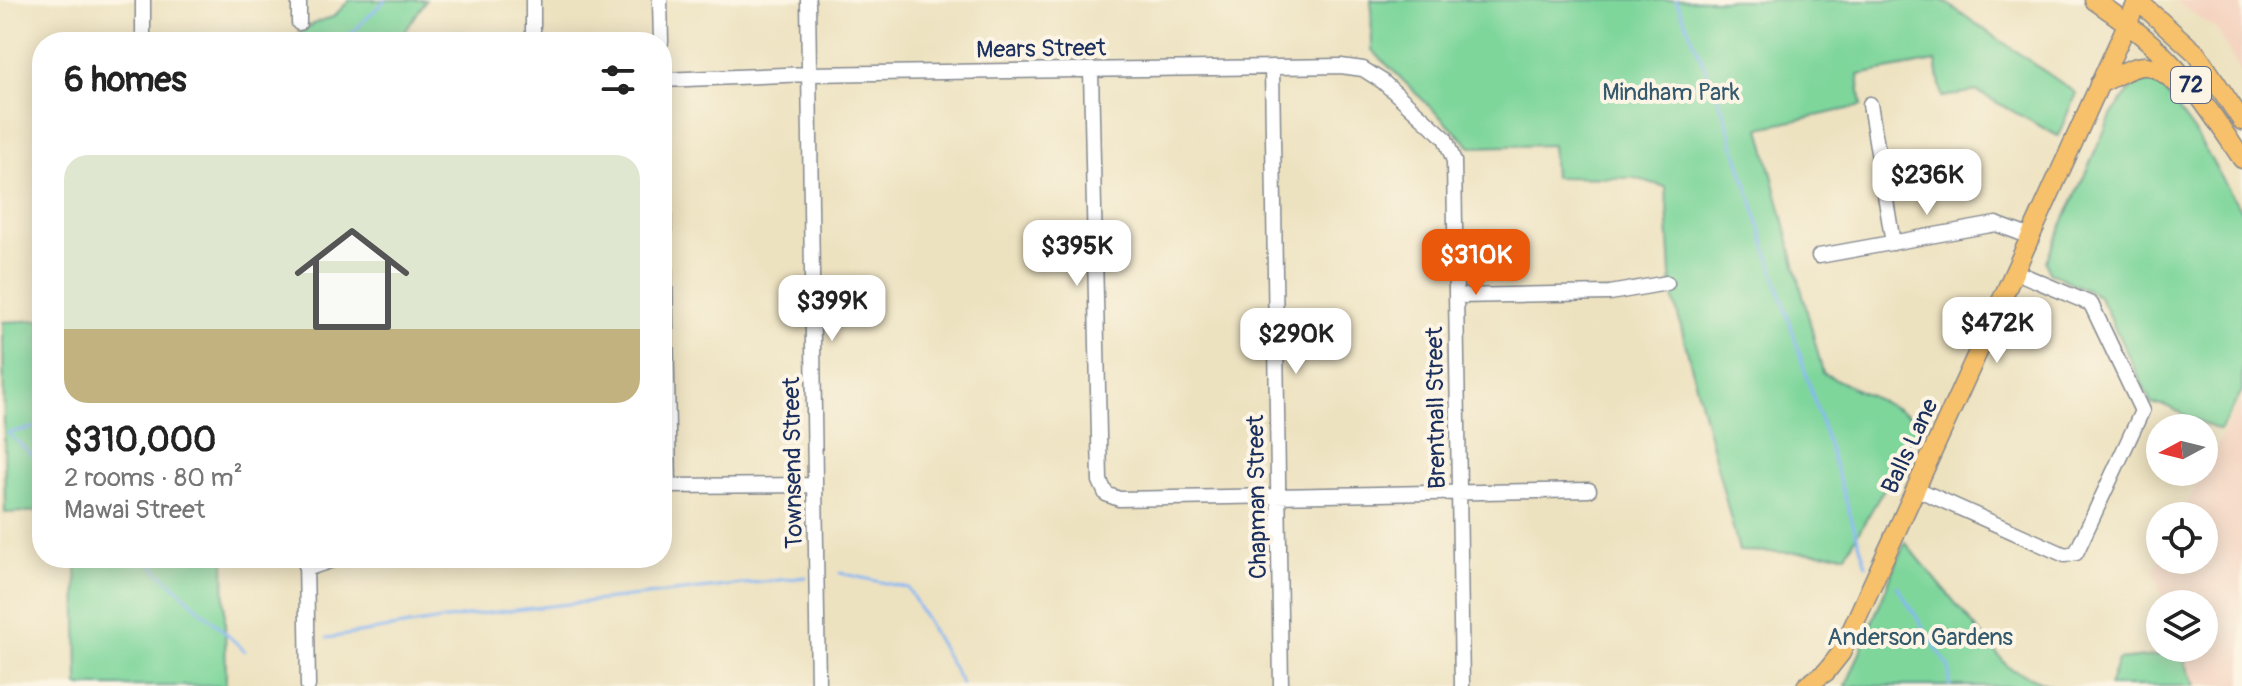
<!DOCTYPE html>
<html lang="en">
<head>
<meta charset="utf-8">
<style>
	body { margin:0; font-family:Pangolin,sans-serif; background:#f6f6f6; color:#222; height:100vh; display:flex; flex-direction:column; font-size:30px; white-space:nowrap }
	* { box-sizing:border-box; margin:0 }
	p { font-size:26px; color:#767676 }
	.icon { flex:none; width:44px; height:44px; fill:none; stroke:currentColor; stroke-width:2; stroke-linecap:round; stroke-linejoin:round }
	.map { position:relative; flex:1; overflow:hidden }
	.details { position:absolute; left:32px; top:32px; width:640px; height:536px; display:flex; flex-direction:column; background:#fff; border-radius:32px; box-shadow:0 4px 20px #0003 }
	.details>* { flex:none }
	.needle { width:52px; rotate:263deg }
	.fabs { position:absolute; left:2146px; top:414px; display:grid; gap:16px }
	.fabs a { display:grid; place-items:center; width:72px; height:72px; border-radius:50%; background:#fff; box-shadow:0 4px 20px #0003; font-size:40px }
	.price { position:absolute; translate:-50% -68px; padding:0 18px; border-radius:16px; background:#fff; color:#222; font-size:26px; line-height:52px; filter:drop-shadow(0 2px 4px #0008) }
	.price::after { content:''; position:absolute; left:50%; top:48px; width:24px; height:18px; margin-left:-12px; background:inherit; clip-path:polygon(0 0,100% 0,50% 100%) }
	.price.active { background:#ea580c; color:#fff }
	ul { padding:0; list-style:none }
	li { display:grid; align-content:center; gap:16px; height:424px; padding:0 32px }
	li span { display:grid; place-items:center; height:248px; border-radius:24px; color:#555 }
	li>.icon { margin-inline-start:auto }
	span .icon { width:144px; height:144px; fill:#fffc; stroke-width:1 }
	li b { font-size:34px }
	h2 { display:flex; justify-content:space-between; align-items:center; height:96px; padding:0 32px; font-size:34px }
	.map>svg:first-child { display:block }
	.built { fill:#f4d3c0 }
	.green { fill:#7ed69b; stroke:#4c827c; stroke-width:2 }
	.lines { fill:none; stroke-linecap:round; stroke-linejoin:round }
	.stream { stroke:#87b7f3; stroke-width:3 }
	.minor-casing { stroke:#84888f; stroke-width:17 }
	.major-casing { stroke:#84888f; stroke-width:21 }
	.minor { stroke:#fff; stroke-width:14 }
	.major { stroke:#f7c06b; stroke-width:18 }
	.labels { text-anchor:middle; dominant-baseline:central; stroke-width:8; stroke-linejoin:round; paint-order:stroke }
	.shield { fill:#fcf5e5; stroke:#5e6a86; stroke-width:2 }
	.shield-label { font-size:22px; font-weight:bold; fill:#1b2f5e }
	.street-label { font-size:24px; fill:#1b2f5e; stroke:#fcf5e5 }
	.park-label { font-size:24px; fill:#34596d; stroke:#fcf5e5 }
</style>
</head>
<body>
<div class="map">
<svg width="2242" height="686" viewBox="0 0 2242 686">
	<rect width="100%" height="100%" fill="#fcf5e5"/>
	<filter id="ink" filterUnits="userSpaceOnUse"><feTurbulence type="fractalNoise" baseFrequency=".0125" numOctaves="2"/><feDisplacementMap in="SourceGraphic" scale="16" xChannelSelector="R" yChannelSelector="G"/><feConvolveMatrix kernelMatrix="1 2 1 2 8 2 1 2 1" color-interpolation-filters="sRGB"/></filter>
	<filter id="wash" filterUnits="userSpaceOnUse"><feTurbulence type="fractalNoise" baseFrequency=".006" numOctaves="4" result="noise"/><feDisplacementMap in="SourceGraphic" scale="32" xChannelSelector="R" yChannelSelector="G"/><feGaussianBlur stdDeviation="1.8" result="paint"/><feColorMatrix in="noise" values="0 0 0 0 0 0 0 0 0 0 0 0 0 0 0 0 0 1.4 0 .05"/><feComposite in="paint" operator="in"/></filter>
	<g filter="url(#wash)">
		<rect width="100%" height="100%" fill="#ede2c0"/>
		<!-- built -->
		<path class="built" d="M 2174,0 L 2242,0 L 2242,74 L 2217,30 Z
			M 2242,396 L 2242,686 L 2195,686 L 2179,648 L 2204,648 L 2204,604 L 2165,604 L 2154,570 L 2160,558 L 2160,560 L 2204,560 L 2204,516 L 2181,516 Z"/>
		<!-- green -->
		<path class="green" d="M 350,0 L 426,0 L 398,42 L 288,42 L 316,22 L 333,17 Z
			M 1371,0 L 1942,0 L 2076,93 L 2058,136 L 1976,91 L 1942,97 L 1936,61 L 1858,75 L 1862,106 L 1760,128 L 1823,373 L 1923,422 L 1846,554 L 1739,551 L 1672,292 L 1666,187 L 1635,178 L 1554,177 L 1552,145 L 1471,147 L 1372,50 Z
			M 2140,82 L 2152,82 L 2161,86 L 2194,131 L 2242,212 L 2242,391 L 2220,431 L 2164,405 L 2152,404 L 2099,296 L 2049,272 L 2046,261 L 2112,114 L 2131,89 Z
			M 42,320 L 42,511 L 5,513 L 3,322 Z
			M 1905,542 L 2009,668 L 2051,686 L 1846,686 Z
			M 76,558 L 224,558 L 226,686 L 78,686 Z
			M 2181,653 L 2195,686 L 2109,686 L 2118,660 Z"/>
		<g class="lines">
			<!-- stream -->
			<path class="stream" d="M 1676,0 L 1722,107 L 1866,565
				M 343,42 L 385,0
				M 8,433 L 42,464
				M 8,433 L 42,426
				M 144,558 L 245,651
				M 840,573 L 908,588 L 962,684
				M 1897,586 L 1949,668 L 1950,686
				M 327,638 L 479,614 L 806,577"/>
		</g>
	</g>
	<g filter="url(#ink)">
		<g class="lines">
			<!-- minor casing -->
			<g class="minor-casing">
				<path id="minor" d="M 143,0 L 143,42
					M 299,0 L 299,23
					M 533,0 L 533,42
					M 660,0 L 661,42
					M 808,0 L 818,686
					M 1272,67 L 1281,686
					M 1091,71 L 1100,481 L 1106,494 L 1119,499 L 1589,490
					M 662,80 L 809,74 L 1341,66 L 1363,69 L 1382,81 L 1445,138 L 1454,161 L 1462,686
					M 1870,104 L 1893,243
					M 662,107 L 669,486
					M 1819,256 L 1996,224 L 2031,237
					M 1457,296 L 1610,293 L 1667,283
					M 662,486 L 815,485
					M 1917,489 L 2065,555 L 2076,553 L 2142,411 L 2091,304 L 2016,272
					M 306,558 L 308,686
					M 306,569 L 339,558"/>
			</g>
			<!-- major casing -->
			<g class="major-casing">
				<path id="major" d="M 2094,0 C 2120,18 2145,36 2167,59 C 2197,89 2219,125 2242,159
					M 2137,0 L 2197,54 L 2242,121
					M 2099,84 C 2136,68 2143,53 2177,84
					M 1806,686 L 1826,672 L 1841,653 L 2138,0"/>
			</g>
			<!-- minor -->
			<use href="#minor" class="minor"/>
			<!-- major -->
			<use href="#major" class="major"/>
		</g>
	</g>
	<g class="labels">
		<!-- shield labels -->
		<rect class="shield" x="2171" y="67" width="40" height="36" rx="6"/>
		<g class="shield-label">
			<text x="2191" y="85">72</text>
		</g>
		<!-- street labels -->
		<g class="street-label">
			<text transform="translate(1041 49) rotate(-1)">Mears Street</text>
			<text transform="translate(1436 408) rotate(-91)">Brentnall Street</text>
			<text transform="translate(1910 446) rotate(-65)">Balls Lane</text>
			<text transform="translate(793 463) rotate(-91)">Townsend Street</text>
			<text transform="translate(1257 497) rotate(-91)">Chapman Street</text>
		</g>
		<!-- park labels -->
		<g class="park-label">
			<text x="1671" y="92">Mindham Park</text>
			<text x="1920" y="637">Anderson Gardens</text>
		</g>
	</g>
</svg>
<div class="fabs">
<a><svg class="needle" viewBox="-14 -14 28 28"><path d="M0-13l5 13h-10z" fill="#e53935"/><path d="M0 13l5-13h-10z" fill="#767676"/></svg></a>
<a><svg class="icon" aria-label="locate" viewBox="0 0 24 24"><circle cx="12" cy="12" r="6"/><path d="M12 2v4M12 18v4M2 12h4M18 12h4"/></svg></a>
<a><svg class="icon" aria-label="layers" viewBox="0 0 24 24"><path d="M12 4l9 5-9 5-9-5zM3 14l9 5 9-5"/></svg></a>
</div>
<b class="price" style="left:1927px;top:217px">$236K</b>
<b class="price" style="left:1077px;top:288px">$395K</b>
<b class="price active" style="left:1476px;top:297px">$310K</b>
<b class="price" style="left:832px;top:343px">$399K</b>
<b class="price" style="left:1997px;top:365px">$472K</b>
<b class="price" style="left:1296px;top:376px">$290K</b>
<section class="details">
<h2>6 homes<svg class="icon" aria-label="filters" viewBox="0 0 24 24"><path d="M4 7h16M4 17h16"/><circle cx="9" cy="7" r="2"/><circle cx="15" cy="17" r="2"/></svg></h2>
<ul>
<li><span style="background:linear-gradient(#dfe7d0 70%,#c2b280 0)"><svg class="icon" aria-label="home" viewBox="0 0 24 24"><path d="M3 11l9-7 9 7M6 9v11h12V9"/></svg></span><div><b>$310,000</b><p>2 rooms · 80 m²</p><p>Mawai Street</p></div></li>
</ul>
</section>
</div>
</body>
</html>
